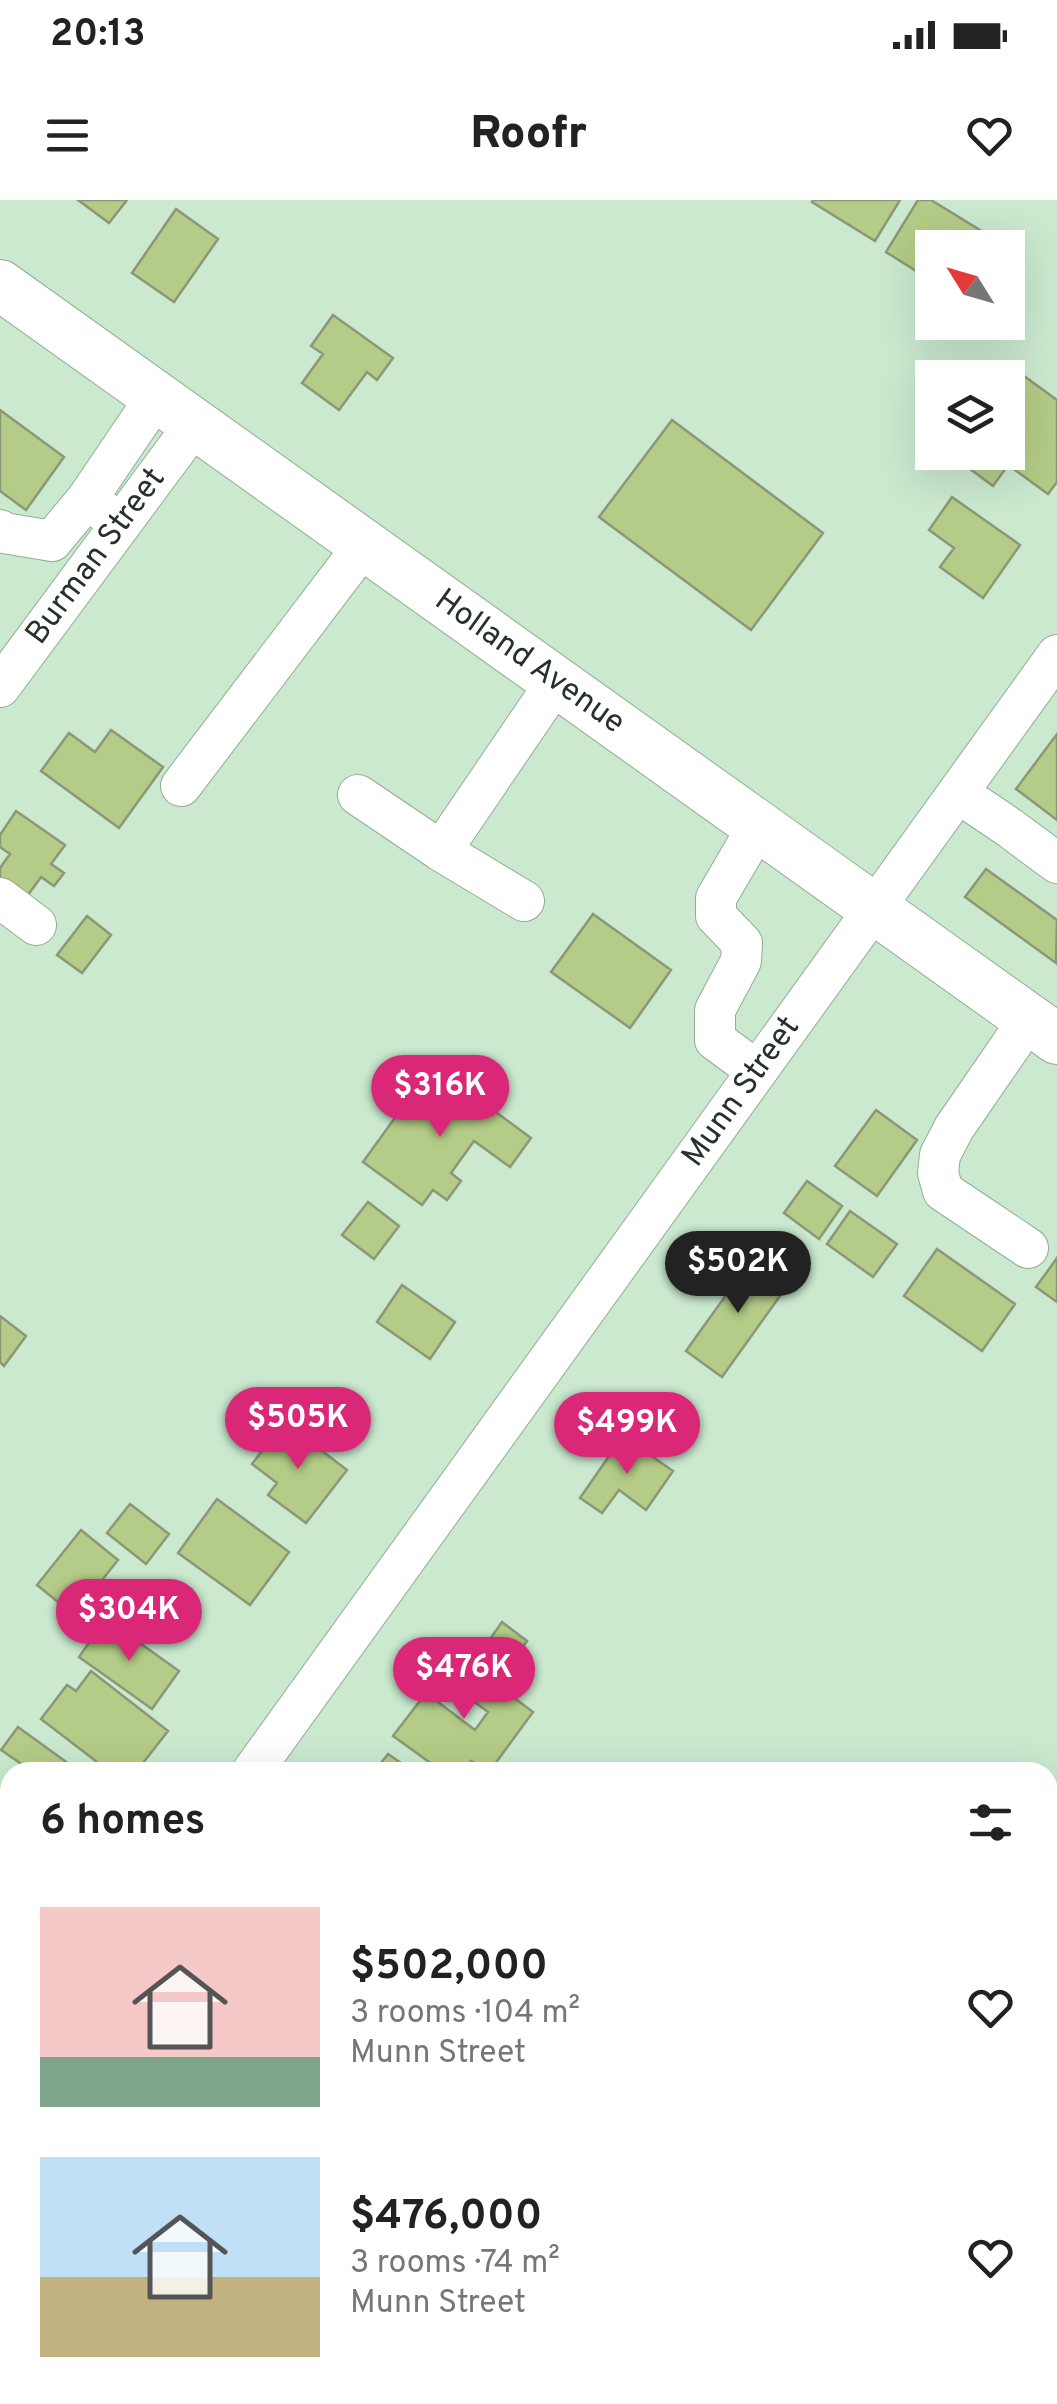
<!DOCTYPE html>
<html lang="en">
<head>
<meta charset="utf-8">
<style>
	body { margin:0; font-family:Overpass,sans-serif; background:#f6f6f6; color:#222; height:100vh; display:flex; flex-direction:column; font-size:38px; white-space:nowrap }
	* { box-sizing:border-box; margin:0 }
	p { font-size:32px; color:#767676 }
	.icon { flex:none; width:55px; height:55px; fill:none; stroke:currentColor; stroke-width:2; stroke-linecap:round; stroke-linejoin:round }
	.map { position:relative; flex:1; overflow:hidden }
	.side { position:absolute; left:0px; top:1562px; width:1058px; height:642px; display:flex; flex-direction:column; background:#fff; border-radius:30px 30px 0 0; box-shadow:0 10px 40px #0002 }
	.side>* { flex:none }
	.needle { width:65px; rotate:307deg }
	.buttons { position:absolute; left:915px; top:30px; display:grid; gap:20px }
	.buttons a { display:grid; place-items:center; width:110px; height:110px; border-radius:0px; background:#fff; box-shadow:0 10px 40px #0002; font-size:50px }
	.price { position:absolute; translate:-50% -85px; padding:0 22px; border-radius:35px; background:#db2777; color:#fff; font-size:32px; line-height:65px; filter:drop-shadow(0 2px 5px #0008) }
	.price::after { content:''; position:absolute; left:50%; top:60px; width:30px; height:22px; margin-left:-15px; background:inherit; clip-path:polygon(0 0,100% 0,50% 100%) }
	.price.on { background:#222; color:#fff }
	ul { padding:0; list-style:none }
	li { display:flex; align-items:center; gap:30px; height:250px; padding:0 40px }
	li span { display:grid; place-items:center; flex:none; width:280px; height:200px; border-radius:0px; color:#555 }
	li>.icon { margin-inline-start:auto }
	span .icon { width:120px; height:120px; fill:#fffc; stroke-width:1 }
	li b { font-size:42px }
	h2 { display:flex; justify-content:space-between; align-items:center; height:120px; padding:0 40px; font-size:42px }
	.status { display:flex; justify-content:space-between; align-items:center; height:70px; padding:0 50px; background:#fff; direction:ltr }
	.status svg { height:28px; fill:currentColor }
	header { display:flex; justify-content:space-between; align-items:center; height:130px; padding:0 40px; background:#fff; font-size:45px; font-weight:800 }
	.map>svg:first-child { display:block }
	.building { fill:#b4cc87; stroke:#8c9777; stroke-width:2.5 }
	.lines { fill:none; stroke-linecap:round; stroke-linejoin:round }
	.minor-casing { stroke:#91ae95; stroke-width:42 }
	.major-casing { stroke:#91ae95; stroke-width:52 }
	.minor { stroke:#fff; stroke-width:40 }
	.major { stroke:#fff; stroke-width:50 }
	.labels { text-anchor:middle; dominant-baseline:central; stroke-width:10; stroke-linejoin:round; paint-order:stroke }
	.street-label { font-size:32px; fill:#263228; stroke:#cae9cf }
</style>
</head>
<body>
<div class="status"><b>20:13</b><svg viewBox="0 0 49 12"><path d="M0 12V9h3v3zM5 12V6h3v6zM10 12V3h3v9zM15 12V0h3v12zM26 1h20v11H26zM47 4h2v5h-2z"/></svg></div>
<header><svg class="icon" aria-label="menu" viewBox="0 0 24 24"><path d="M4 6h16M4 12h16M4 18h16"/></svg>Roofr<svg class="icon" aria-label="heart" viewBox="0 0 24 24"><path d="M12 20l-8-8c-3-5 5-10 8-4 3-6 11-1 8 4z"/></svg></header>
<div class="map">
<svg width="1057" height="2204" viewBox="0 0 1057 2204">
	<rect width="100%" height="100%" fill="#cae9cf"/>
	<!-- building -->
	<path class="building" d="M 78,0 L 127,0 L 109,23 Z
		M 813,0 L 900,0 L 875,41 L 812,2 Z
		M 918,0 L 931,0 L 988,35 L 980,48 L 932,48 L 932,81 L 886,52 Z
		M 176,9 L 218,39 L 174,102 L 132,73 Z
		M 333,115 L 393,158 L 377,180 L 367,172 L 339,210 L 302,183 L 323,154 L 311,146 Z
		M 1024,176 L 1057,200 L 1057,282 L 1048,294 L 1008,265 L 993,286 L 947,252 L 1008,252 L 1008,198 Z
		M 0,210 L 64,257 L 26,310 L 0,291 Z
		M 672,220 L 823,333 L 751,430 L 599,317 Z
		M 952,297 L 1020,345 L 983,398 L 940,367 L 954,348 L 929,330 Z
		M 111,530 L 163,567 L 119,628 L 41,571 L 69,533 L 95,552 Z
		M 1057,534 L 1057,620 L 1016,589 Z
		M 16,611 L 65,645 L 51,664 L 64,673 L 54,686 L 41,677 L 23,702 L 0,686 L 0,668 L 10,654 L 0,647 L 0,635 Z
		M 986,669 L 1057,720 L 1056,763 L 965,697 Z
		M 593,714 L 671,770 L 630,828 L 551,772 Z
		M 87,716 L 111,735 L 82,773 L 57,755 Z
		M 423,879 L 441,893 L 451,879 L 531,938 L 510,967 L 474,941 L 451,973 L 461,981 L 447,1000 L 433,990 L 422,1005 L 363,962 Z
		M 876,910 L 917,940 L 877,996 L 835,966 Z
		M 807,981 L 842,1006 L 819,1039 L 784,1013 Z
		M 368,1002 L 399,1026 L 374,1059 L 342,1035 Z
		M 850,1011 L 897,1044 L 873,1077 L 827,1044 Z
		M 937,1049 L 1015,1104 L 982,1151 L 904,1096 Z
		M 754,1056 L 790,1082 L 722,1177 L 686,1151 Z
		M 1057,1058 L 1057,1102 L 1036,1087 Z
		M 402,1085 L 455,1122 L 430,1159 L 377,1122 Z
		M 0,1116 L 26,1136 L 4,1166 L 0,1162 Z
		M 284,1222 L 347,1270 L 306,1323 L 268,1295 L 277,1283 L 252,1264 Z
		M 623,1236 L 673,1271 L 646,1310 L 619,1290 L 602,1313 L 580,1298 Z
		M 217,1299 L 289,1352 L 250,1405 L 178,1353 Z
		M 130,1304 L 169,1334 L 146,1364 L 107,1333 Z
		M 81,1330 L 118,1360 L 74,1415 L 37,1385 Z
		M 106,1419 L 179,1471 L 152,1509 L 79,1457 Z
		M 502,1422 L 527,1441 L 508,1467 L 483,1449 Z
		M 450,1450 L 533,1512 L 489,1572 L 471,1561 L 462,1572 L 443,1572 L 393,1536 L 426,1493 L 475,1530 L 488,1512 L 434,1472 Z
		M 91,1471 L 168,1531 L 136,1572 L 110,1572 L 41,1519 L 67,1485 L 76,1491 Z
		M 18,1527 L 80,1572 L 28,1572 L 30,1570 L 1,1550 Z
		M 388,1554 L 414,1572 L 374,1572 Z
		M 1057,1600 L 1057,1642 L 1048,1635 L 1048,1613 Z
		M 0,1611 L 10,1619 L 10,1704 L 0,1697 Z
		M 0,1714 L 10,1722 L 10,1752 L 6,1758 L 0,1754 Z
		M 1054,2070 L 1057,2072 L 1057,2154 L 1048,2147 L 1048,2080 Z
		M 0,2117 L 10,2124 L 10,2183 L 0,2176 Z
		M 207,2195 L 280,2195 L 274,2204 L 206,2204 L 202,2201 Z
		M 973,2195 L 1041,2195 L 1035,2204 L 986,2204 Z"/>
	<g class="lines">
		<!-- minor casing -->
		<g class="minor-casing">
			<g id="minor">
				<path d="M 87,299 L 156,197"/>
				<path d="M 0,330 L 4,333 L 52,341 L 87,299 L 121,324"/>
				<path id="s1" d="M 0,487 L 195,224"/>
				<path d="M 181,586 L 364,345"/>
				<path d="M 958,593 L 1010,628 L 1057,663"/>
				<path d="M 358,595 L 441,651 L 524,701"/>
				<path d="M 441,651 L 556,482"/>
				<path d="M 0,698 L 36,725"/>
				<path d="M 757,871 L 715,840 L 715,810 L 741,761 L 742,743 L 716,716 L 716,698 L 758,626"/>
				<path d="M 1028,1048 L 943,991 L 938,973 L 940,955 L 954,928 L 1029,819"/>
				<path id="s2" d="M 252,1572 L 1057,455"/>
				<path d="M 1048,1896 L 1057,1883"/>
				<path d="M 0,1922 L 10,1909"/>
				<path d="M 822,2204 L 829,2195"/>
			</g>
		</g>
		<!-- major casing -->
		<g class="major-casing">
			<g id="major">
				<path id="s3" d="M 0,85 L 1057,839"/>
			</g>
		</g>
		<!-- minor -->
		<use href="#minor" class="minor"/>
		<!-- major -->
		<use href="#major" class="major"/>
	</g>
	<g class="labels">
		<!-- street labels -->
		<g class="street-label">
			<text stroke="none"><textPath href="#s1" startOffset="162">Burman Street</textPath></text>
			<text stroke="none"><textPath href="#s3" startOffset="650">Holland Avenue</textPath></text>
			<text stroke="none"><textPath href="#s2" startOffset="838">Munn Street</textPath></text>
		</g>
	</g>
</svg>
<div class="buttons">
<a><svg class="needle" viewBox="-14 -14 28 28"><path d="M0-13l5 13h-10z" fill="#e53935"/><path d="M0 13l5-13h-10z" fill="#767676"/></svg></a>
<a><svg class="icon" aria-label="layers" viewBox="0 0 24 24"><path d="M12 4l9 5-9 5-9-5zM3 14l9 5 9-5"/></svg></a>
</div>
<b class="price" style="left:440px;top:940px">$316K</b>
<b class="price on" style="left:738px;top:1116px">$502K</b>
<b class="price" style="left:298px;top:1272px">$505K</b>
<b class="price" style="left:627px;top:1277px">$499K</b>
<b class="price" style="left:129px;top:1464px">$304K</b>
<b class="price" style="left:464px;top:1522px">$476K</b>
<section class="side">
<h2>6 homes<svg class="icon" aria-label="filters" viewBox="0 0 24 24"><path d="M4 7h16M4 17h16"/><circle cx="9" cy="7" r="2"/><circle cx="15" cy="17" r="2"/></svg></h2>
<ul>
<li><span style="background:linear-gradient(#f6c9c9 75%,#7fa58c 0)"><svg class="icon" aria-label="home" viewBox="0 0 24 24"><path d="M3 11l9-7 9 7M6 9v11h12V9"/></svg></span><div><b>$502,000</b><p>3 rooms · 104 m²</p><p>Munn Street</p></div><svg class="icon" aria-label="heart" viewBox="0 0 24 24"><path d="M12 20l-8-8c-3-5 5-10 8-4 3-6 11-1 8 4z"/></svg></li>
<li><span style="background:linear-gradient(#bfe0f5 60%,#c2b280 0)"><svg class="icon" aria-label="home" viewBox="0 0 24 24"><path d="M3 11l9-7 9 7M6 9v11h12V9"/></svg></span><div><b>$476,000</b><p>3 rooms · 74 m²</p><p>Munn Street</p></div><svg class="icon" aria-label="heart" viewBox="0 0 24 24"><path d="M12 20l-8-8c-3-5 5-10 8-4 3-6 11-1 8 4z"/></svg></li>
</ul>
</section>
</div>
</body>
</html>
